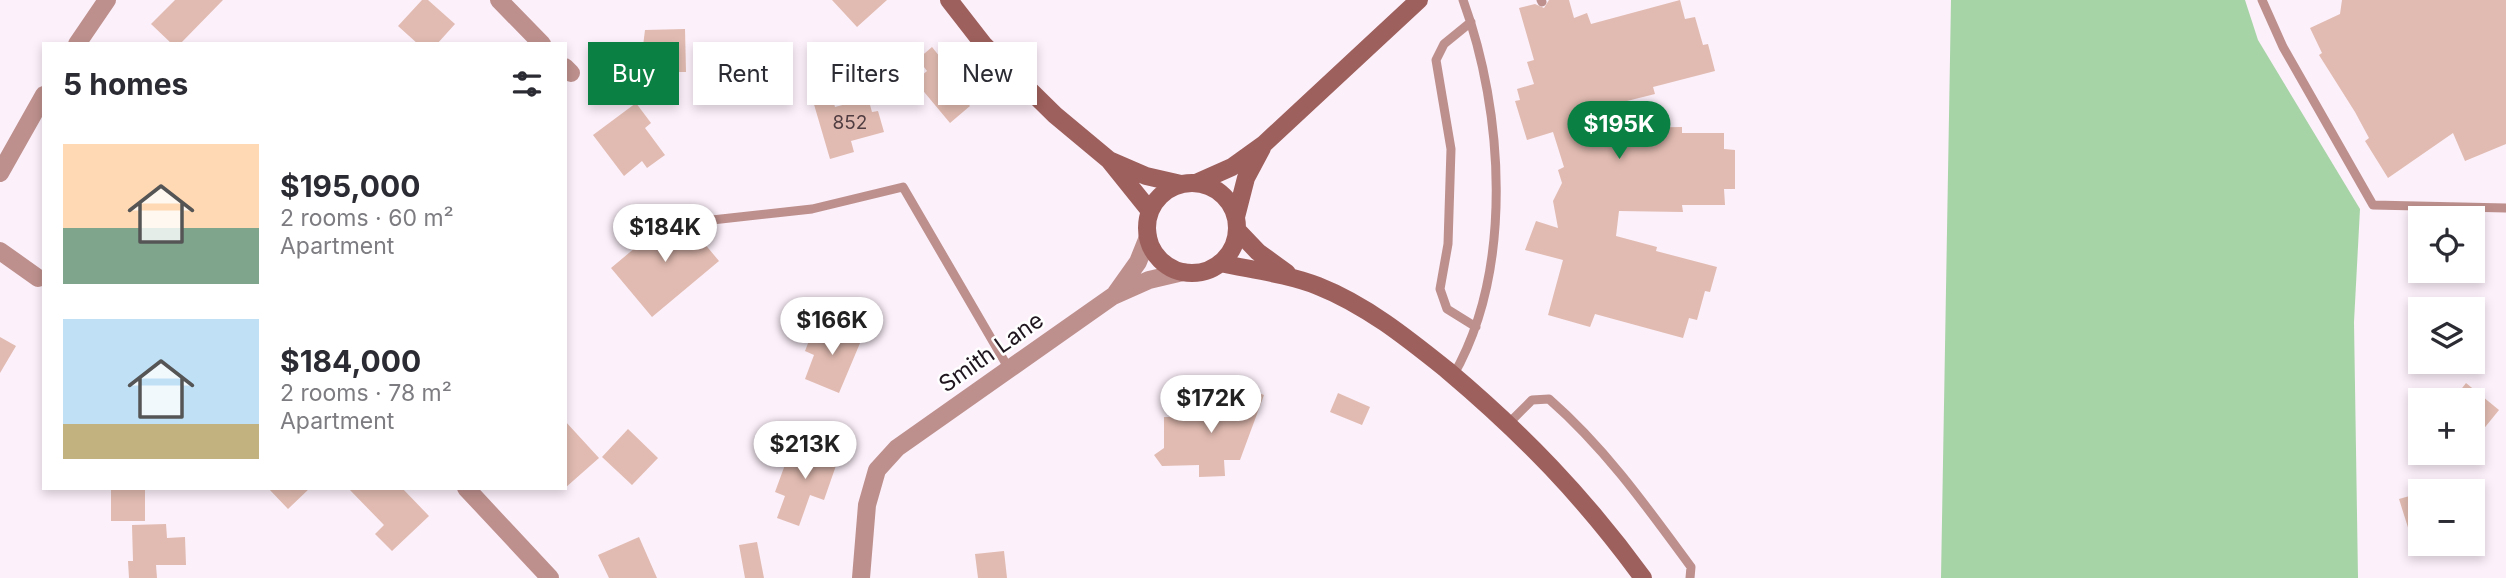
<!DOCTYPE html>
<html lang="en">
<head>
<meta charset="utf-8">
<style>
	body { margin:0; font-family:Inter,sans-serif; background:#f7f7f7; color:#2b2b33; height:100vh; display:flex; flex-direction:column; font-size:26px; white-space:nowrap }
	* { box-sizing:border-box; margin:0 }
	p { font-size:23px; color:#7c7c81 }
	.icon { flex:none; width:38px; height:38px; fill:none; stroke:currentColor; stroke-width:2; stroke-linecap:round; stroke-linejoin:round }
	.map { position:relative; flex:1; overflow:hidden }
	.drawer { position:absolute; left:42px; top:42px; width:525px; height:448px; display:flex; flex-direction:column; background:#fff; border-radius:0px; box-shadow:0 4px 10px #0003 }
	.drawer>* { flex:none }
	.hud { position:absolute; left:588px; top:42px; width:665px; height:63px; display:flex; gap:14px }
	.tools { position:absolute; left:2408px; top:206px; display:grid; gap:14px }
	.tools a { display:grid; place-items:center; width:77px; height:77px; border-radius:0px; background:#fff; box-shadow:0 4px 10px #0003; font-size:35px }
	.price { position:absolute; translate:-50% -60px; padding:0 16px; border-radius:24px; background:#fff; color:#222; font-size:23px; line-height:46px; filter:drop-shadow(0 2px 4px #0008) }
	.price::after { content:''; position:absolute; left:50%; top:42px; width:21px; height:16px; margin-left:-10px; background:inherit; clip-path:polygon(0 0,100% 0,50% 100%) }
	.price.on { background:#0b8043; color:#fff }
	ul { padding:0; list-style:none }
	li { display:flex; align-items:center; gap:21px; height:175px; padding:0 21px }
	li span { display:grid; place-items:center; flex:none; width:196px; height:140px; border-radius:0px; color:#555 }
	li>.icon { margin-inline-start:auto }
	span .icon { width:84px; height:84px; fill:#fffc; stroke-width:1 }
	li b { font-size:30px }
	h2 { display:flex; justify-content:space-between; align-items:center; height:84px; padding:0 21px; font-size:30px }
	.pill { padding:0 24px; border-radius:0px; background:#fff; box-shadow:0 4px 10px #0003; font-size:24px; line-height:63px }
	.pill.on { background:#0b8043; color:#fff }
	.map>svg:first-child { display:block }
	.green { fill:#a7d4a7 }
	.building { fill:#e1bbb1 }
	.lines { fill:none; stroke-linecap:round; stroke-linejoin:round }
	.lane { stroke:#bd908d; stroke-width:9 }
	.street { stroke:#bd908d; stroke-width:18 }
	.secondary { stroke:#9e605c; stroke-width:18 }
	.labels { text-anchor:middle; dominant-baseline:central; stroke-width:5; stroke-linejoin:round; paint-order:stroke }
	.number-label { font-size:19px; fill:#503e43 }
	.street-label { font-size:23px; fill:#1f151e; stroke:#fff }
</style>
</head>
<body>
<div class="map">
<svg width="2506" height="578" viewBox="0 0 2506 578">
	<rect width="100%" height="100%" fill="#fcf0fa"/>
	<!-- green -->
	<path class="green" d="M 1951,0 L 2245,0 L 2258,40 L 2360,209 L 2354,322 L 2358,578 L 1941,578 Z"/>
	<!-- building -->
	<path class="building" d="M 175,0 L 223,0 L 180,44 L 172,44 L 151,24 Z
		M 422,0 L 428,0 L 455,24 L 437,44 L 418,44 L 398,26 Z
		M 832,0 L 887,0 L 857,27 Z
		M 1549,0 L 1569,0 L 1574,18 L 1587,13 L 1591,24 L 1680,0 L 1685,19 L 1695,17 L 1703,45 L 1708,44 L 1715,71 L 1653,87 L 1655,94 L 1615,104 L 1618,128 L 1682,127 L 1682,133 L 1724,133 L 1724,149 L 1735,150 L 1735,189 L 1724,189 L 1725,205 L 1682,205 L 1683,212 L 1619,211 L 1616,236 L 1657,247 L 1656,251 L 1717,267 L 1710,292 L 1705,291 L 1697,320 L 1689,318 L 1683,338 L 1595,314 L 1590,327 L 1548,315 L 1563,260 L 1525,250 L 1536,221 L 1558,228 L 1553,201 L 1562,183 L 1558,170 L 1564,167 L 1553,132 L 1527,140 L 1515,101 L 1520,100 L 1517,89 L 1534,84 L 1527,62 L 1534,60 L 1519,8 L 1535,4 L 1544,8 Z
		M 2342,0 L 2506,0 L 2506,144 L 2465,161 L 2453,133 L 2388,178 L 2365,141 L 2369,138 L 2355,112 L 2319,55 L 2322,53 L 2310,28 L 2340,14 Z
		M 685,29 L 686,72 L 669,72 L 670,82 L 638,83 L 637,54 L 642,54 L 645,30 Z
		M 932,47 L 956,77 L 960,74 L 971,88 L 961,96 L 970,106 L 950,123 L 915,81 L 927,71 L 918,59 Z
		M 832,96 L 835,107 L 868,98 L 872,112 L 878,111 L 884,132 L 851,141 L 854,152 L 830,159 L 813,101 Z
		M 636,103 L 651,123 L 645,128 L 665,155 L 647,168 L 642,161 L 624,176 L 593,135 Z
		M 678,212 L 719,261 L 652,317 L 611,268 Z
		M 831,323 L 863,336 L 839,393 L 805,379 L 814,355 L 805,351 L 812,333 L 825,338 Z
		M 0,337 L 16,346 L 0,373 Z
		M 2466,383 L 2499,410 L 2473,442 L 2473,401 L 2452,401 Z
		M 1235,384 L 1264,395 L 1240,460 L 1224,460 L 1225,476 L 1199,477 L 1199,465 L 1162,466 L 1154,455 L 1164,448 L 1164,417 L 1222,417 Z
		M 1338,393 L 1370,407 L 1362,425 L 1330,412 Z
		M 565,421 L 599,458 L 565,488 Z
		M 628,429 L 658,458 L 632,485 L 602,457 Z
		M 803,442 L 840,454 L 824,500 L 810,495 L 799,526 L 777,518 L 785,496 L 775,492 L 786,462 L 794,465 Z
		M 111,488 L 145,488 L 145,521 L 111,521 Z
		M 268,488 L 310,488 L 288,509 Z
		M 348,488 L 402,488 L 429,516 L 392,551 L 375,534 L 384,525 Z
		M 2420,493 L 2420,556 L 2417,556 L 2399,499 Z
		M 166,524 L 167,538 L 185,537 L 186,565 L 156,565 L 157,578 L 129,578 L 128,561 L 133,561 L 132,525 Z
		M 639,537 L 657,578 L 609,578 L 598,555 Z
		M 757,542 L 764,578 L 745,578 L 739,545 Z
		M 1004,551 L 1007,578 L 978,578 L 975,554 Z"/>
	<g class="lines">
		<!-- lane -->
		<path class="lane" d="M 1541,0 L 1542,2
			M 2262,0 L 2283,47 L 2373,205 L 2506,208
			M 1471,22 L 1444,44 L 1436,60 L 1451,149 L 1448,244 L 1440,289 L 1447,309 L 1476,327
			M 712,220 L 812,209 L 903,187 L 1009,369
			M 1453,376 C 1514,270 1504,112 1463,0
			M 1509,423 L 1532,400 L 1549,399 C 1605,448 1647,507 1691,567 L 1690,578"/>
		<!-- street -->
		<path class="street" d="M 499,0 L 542,44
			M 77,44 L 107,0
			M 565,67 L 571,73
			M 0,173 L 44,95
			M 0,251 L 38,278
			M 1116,293 L 1138,262 L 1148,237
			M 466,488 L 550,578
			M 861,578 L 867,505 L 877,470 L 897,448 L 1113,296 L 1149,280 L 1183,272"/>
		<!-- secondary -->
		<path class="secondary" d="M 949,0 L 984,45 L 1055,115 L 1109,160 L 1150,211
			M 1109,160 L 1146,176 L 1181,184
			M 1196,183 L 1232,167 L 1264,144 L 1419,0
			M1147 228a45 45 0 1 1 90 0a45 45 0 1 1-90 0Z
			M 1236,217 L 1246,178 L 1262,148
			M 1237,230 L 1258,252 L 1287,273
			M 1220,263 C 1253,270 1287,274 1318,286 C 1366,305 1407,338 1447,370 C 1523,434 1584,497 1643,578"/>
	</g>
	<g class="labels">
		<!-- number labels -->
		<g class="number-label">
			<text x="850" y="122">852</text>
		</g>
		<!-- street labels -->
		<g class="street-label">
			<text transform="translate(991 352) rotate(-35)">Smith Lane</text>
		</g>
	</g>
</svg>
<div class="tools">
<a><svg class="icon" aria-label="locate" viewBox="0 0 24 24"><circle cx="12" cy="12" r="6"/><path d="M12 2v4M12 18v4M2 12h4M18 12h4"/></svg></a>
<a><svg class="icon" aria-label="layers" viewBox="0 0 24 24"><path d="M12 4l9 5-9 5-9-5zM3 14l9 5 9-5"/></svg></a>
<a>+</a>
<a>−</a>
</div>
<b class="price on" style="left:1619px;top:161px">$195K</b>
<b class="price" style="left:665px;top:264px">$184K</b>
<b class="price" style="left:832px;top:357px">$166K</b>
<b class="price" style="left:1211px;top:435px">$172K</b>
<b class="price" style="left:805px;top:481px">$213K</b>
<div class="hud">
<a class="pill on">Buy</a>
<a class="pill">Rent</a>
<a class="pill">Filters</a>
<a class="pill">New</a>
</div>
<section class="drawer">
<h2>5 homes<svg class="icon" aria-label="filters" viewBox="0 0 24 24"><path d="M4 7h16M4 17h16"/><circle cx="9" cy="7" r="2"/><circle cx="15" cy="17" r="2"/></svg></h2>
<ul>
<li><span style="background:linear-gradient(#ffd9b3 60%,#7fa58c 0)"><svg class="icon" aria-label="home" viewBox="0 0 24 24"><path d="M3 11l9-7 9 7M6 9v11h12V9"/></svg></span><div><b>$195,000</b><p>2 rooms · 60 m²</p><p>Apartment</p></div></li>
<li><span style="background:linear-gradient(#bfe0f5 75%,#c2b280 0)"><svg class="icon" aria-label="home" viewBox="0 0 24 24"><path d="M3 11l9-7 9 7M6 9v11h12V9"/></svg></span><div><b>$184,000</b><p>2 rooms · 78 m²</p><p>Apartment</p></div></li>
</ul>
</section>
</div>
</body>
</html>
